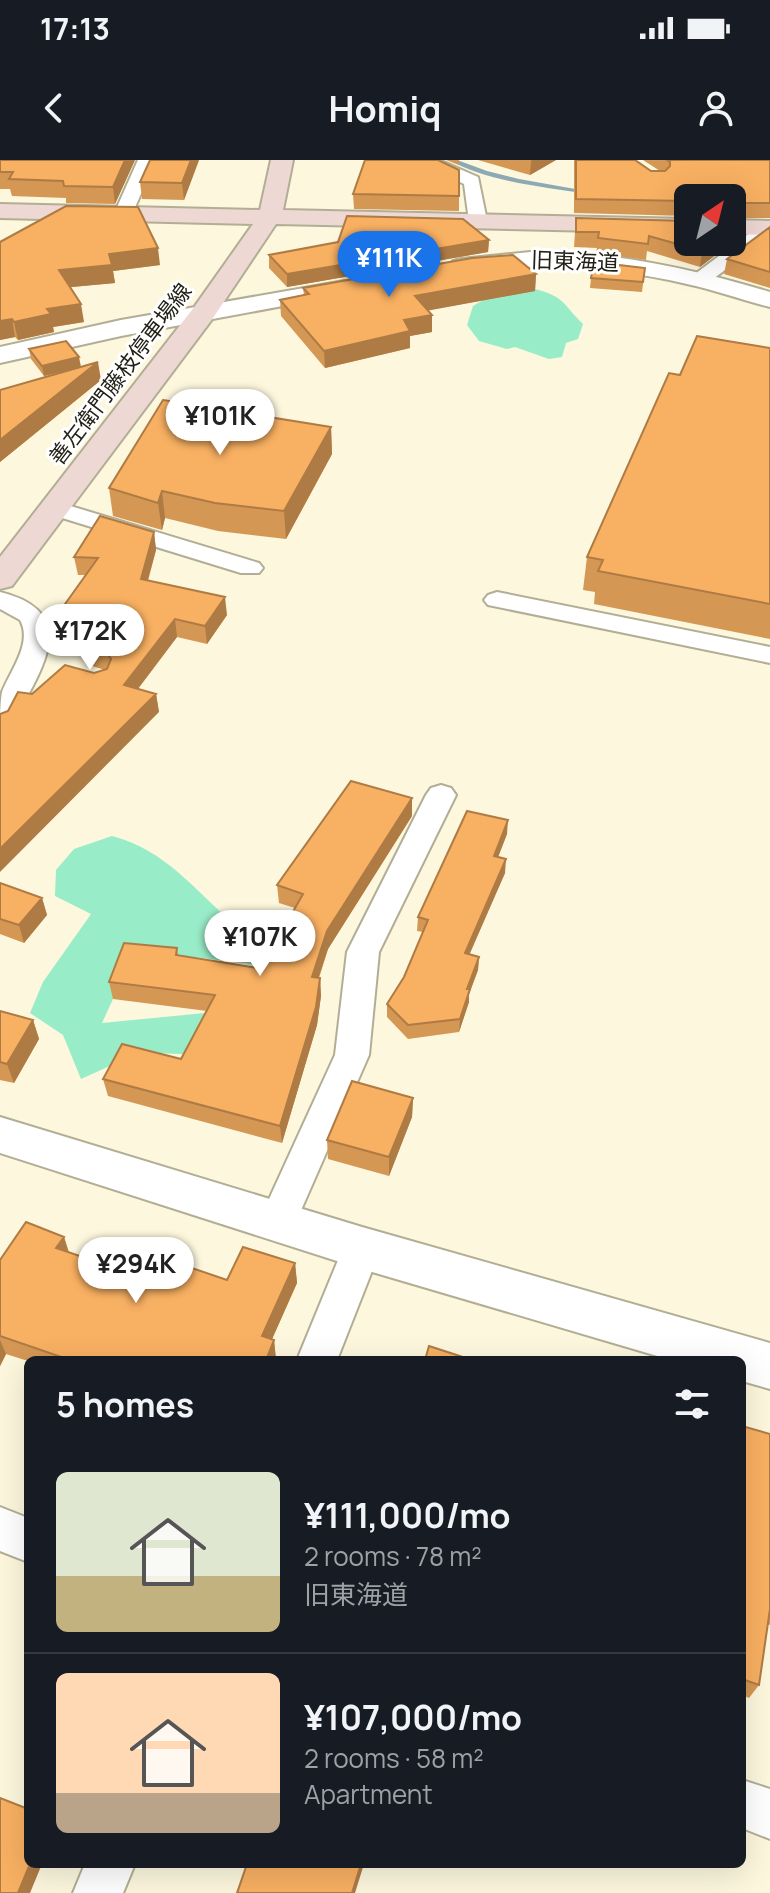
<!DOCTYPE html>
<html lang="en">
<head>
<meta charset="utf-8">
<style>
	body { margin:0; font-family:Manrope,"Noto Sans JP",sans-serif; background:#20242c; color:#f1f3f6; height:100vh; display:flex; flex-direction:column; font-size:30px; white-space:nowrap }
	* { box-sizing:border-box; margin:0 }
	p { font-size:26px; color:#9ea1a6 }
	.icon { flex:none; width:44px; height:44px; fill:none; stroke:currentColor; stroke-width:2; stroke-linecap:round; stroke-linejoin:round }
	.map { position:relative; flex:1; overflow:hidden }
	.side { position:absolute; left:24px; top:1196px; width:722px; height:512px; display:flex; flex-direction:column; background:#171b24; border-radius:12px; box-shadow:0 8px 32px #0002 }
	.side>* { flex:none }
	.needle { width:52px; rotate:35deg }
	.controls { position:absolute; left:674px; top:24px; display:grid; gap:16px }
	.controls a { display:grid; place-items:center; width:72px; height:72px; border-radius:12px; background:#171b24; box-shadow:0 8px 32px #0002; font-size:40px }
	.price { position:absolute; translate:-50% -68px; padding:0 18px; border-radius:28px; background:#fff; color:#222; font-size:26px; line-height:52px; filter:drop-shadow(0 2px 4px #0008) }
	.price::after { content:''; position:absolute; left:50%; top:48px; width:24px; height:18px; margin-left:-12px; background:inherit; clip-path:polygon(0 0,100% 0,50% 100%) }
	.price.on { background:#1a73e8; color:#fff }
	ul { padding:0; list-style:none }
	li { display:flex; align-items:center; gap:24px; height:200px; padding:0 32px }
	li+li { border-top:2px solid #363941 }
	li span { display:grid; place-items:center; flex:none; width:224px; height:160px; border-radius:12px; color:#555 }
	li>.icon { margin-inline-start:auto }
	span .icon { width:96px; height:96px; fill:#fffc; stroke-width:1 }
	li b { font-size:34px }
	h2 { display:flex; justify-content:space-between; align-items:center; height:96px; padding:0 32px; font-size:34px }
	.status { display:flex; justify-content:space-between; align-items:center; height:56px; padding:0 40px; background:#171b24; direction:ltr }
	.status svg { height:22px; fill:currentColor }
	header { display:flex; justify-content:space-between; align-items:center; height:104px; padding:0 32px; background:#171b24; font-size:36px; font-weight:700 }
	.map>svg:first-child { display:block }
	.green { fill:#98ecc7 }
	.lines { fill:none; stroke-linecap:round; stroke-linejoin:round }
	.stream { fill:#8daab4; fill-rule:evenodd }
	.minor-casing { stroke:#b2ae95; stroke-width:4 }
	.tertiary-casing { stroke:#b2ae95; stroke-width:4 }
	.secondary-casing { stroke:#b2ae95; stroke-width:4 }
	.minor { fill:#fff; fill-rule:evenodd }
	.tertiary { fill:#fff; fill-rule:evenodd }
	.secondary { fill:#eed8d4; fill-rule:evenodd }
	.wall { fill:#d59754 }
	.shaded-wall { fill:#ae7b45 }
	.building { fill:#f8b062; stroke:#ae7b45; stroke-width:2 }
	.labels { text-anchor:middle; dominant-baseline:central; stroke-width:6; stroke-linejoin:round; paint-order:stroke }
	.far-street-label { font-size:22px; fill:#232218; stroke:#fff }
</style>
</head>
<body>
<div class="status"><b>17:13</b><svg viewBox="0 0 49 12"><path d="M0 12V9h3v3zM5 12V6h3v6zM10 12V3h3v9zM15 12V0h3v12zM26 1h20v11H26zM47 4h2v5h-2z"/></svg></div>
<header><svg class="icon" aria-label="back" viewBox="0 0 24 24"><path d="M15 5l-7 7 7 7"/></svg>Homiq<svg class="icon" aria-label="person" viewBox="0 0 24 24"><circle cx="12" cy="8" r="4"/><path d="M4 21q1-7 8-7t8 7"/></svg></header>
<div class="map">
<svg width="770" height="1733" viewBox="0 0 770 1733">
	<rect width="100%" height="100%" fill="#fcf7dd"/>
	<!-- green -->
	<path class="green" d="M 535,129 C 566,137 563,145 583,164 L 578,179 L 566,183 L 562,197 L 549,199 L 515,187 L 507,189 L 479,181 L 467,165 L 473,146 L 499,131 Z
		M 112,676 C 167,691 192,728 233,763 C 245,774 262,781 276,790 L 252,804 L 176,795 L 130,802 L 102,863 L 205,853 L 223,861 L 228,896 L 155,893 L 112,905 L 81,919 L 63,875 L 30,853 L 43,822 L 91,754 L 55,736 L 56,710 L 74,689 Z"/>
	<g class="lines">
		<!-- stream -->
		<path class="stream" d="M 449,0 L 457,0 L 487,11 L 519,19 L 592,32 L 589,34 C 545,27 488,22 449,0 Z"/>
		<!-- minor casing -->
		<g class="minor-casing">
			<path id="minor" d="M 138,0 L 156,0 L 132,54 L 123,60 L 117,58 L 114,54 Z
				M 415,0 L 439,0 L 478,17 L 487,61 L 485,65 L 478,67 L 469,61 L 464,24 Z
				M 762,67 L 769,69 L 769,77 L 709,122 L 695,122 L 692,118 L 695,114 L 755,69 Z
				M 54,341 L 259,403 L 263,408 L 259,413 L 241,413 L 46,353 L 42,348 L 46,343 Z
				M 0,432 C 84,453 40,510 14,562 L 10,568 L 0,571 C 0,559 0,543 2,532 C 10,511 33,483 20,460 L 0,449 Z
				M 497,432 L 770,487 L 770,503 L 488,445 L 484,440 L 488,435 Z
				M 441,625 L 451,628 L 456,635 L 379,792 L 369,895 L 291,1073 L 278,1077 L 265,1073 L 259,1061 L 335,895 L 347,792 L 426,635 L 431,628 Z
				M 362,1071 L 376,1076 L 381,1088 L 337,1200 L 297,1200 L 348,1076 Z
				M 0,1347 L 28,1358 L 28,1402 L 0,1391 Z
				M 742,1620 L 770,1629 L 770,1679 L 742,1668 Z
				M 85,1704 L 135,1704 L 123,1733 L 73,1733 Z"/>
		</g>
		<!-- tertiary casing -->
		<g class="tertiary-casing">
			<path id="tertiary" d="M 540,91 C 619,93 694,109 770,132 L 770,147 C 742,140 715,130 687,124 C 611,106 538,102 461,113 L 453,111 L 449,106 L 453,101 L 461,99 Z
				M 344,121 L 353,123 L 356,128 L 353,133 L 121,176 L 0,203 L 0,187 L 121,160 Z
				M 0,957 L 362,1067 L 770,1183 L 770,1229 L 742,1221 L 742,1200 L 671,1200 L 362,1109 L 0,993 Z"/>
		</g>
		<!-- secondary casing -->
		<g class="secondary-casing">
			<path id="secondary" d="M 271,0 L 293,0 L 283,50 L 688,59 L 688,73 L 276,64 L 213,158 L 12,426 L 0,429 L 0,397 L 195,146 L 253,64 L 0,58 L 0,44 L 260,50 Z
				M 732,60 L 770,61 L 770,75 L 732,74 Z"/>
		</g>
		<!-- minor -->
		<use href="#minor" class="minor"/>
		<!-- tertiary -->
		<use href="#tertiary" class="tertiary"/>
		<!-- secondary -->
		<use href="#secondary" class="secondary"/>
	</g>
	<!-- wall -->
	<path class="wall" d="M 0,0 L 135,0 L 115,44 L 66,43 L 66,38 L 12,36 L 10,29 L 0,29 Z
		M 199,0 L 184,40 L 142,39 L 140,22 Z
		M 446,0 L 459,0 L 459,5 Z
		M 478,0 L 556,0 L 530,15 Z
		M 574,0 L 605,0 L 651,11 L 660,11 L 643,0 L 770,0 L 770,58 L 733,58 L 733,61 L 742,62 L 739,77 L 700,107 L 647,91 L 646,100 L 596,93 L 597,88 L 574,87 L 576,58 L 732,82 L 688,38 L 688,56 L 574,53 Z
		M 353,34 L 459,36 L 459,51 L 354,49 Z
		M 770,67 L 770,128 L 724,114 L 727,99 Z
		M 489,80 L 488,92 L 287,127 L 269,108 L 269,95 Z
		M 0,82 L 160,105 L 113,111 L 115,123 L 70,127 L 84,162 L 53,167 L 54,172 L 18,180 L 15,177 L 0,180 Z
		M 645,108 L 642,132 L 590,128 L 591,118 Z
		M 536,114 L 535,131 L 428,150 L 432,172 L 410,176 L 410,188 L 325,208 L 281,156 L 280,140 L 304,135 L 303,128 Z
		M 770,188 L 770,479 L 594,444 L 595,432 L 583,430 L 587,397 L 680,215 Z
		M 29,189 L 81,207 L 101,220 L 0,302 L 0,230 L 72,210 L 44,216 L 31,199 Z
		M 331,267 L 332,294 L 286,379 L 218,371 L 165,358 L 162,370 L 113,356 L 109,328 Z
		M 154,372 L 156,390 L 148,421 L 227,455 L 207,484 L 177,477 L 138,529 L 156,534 L 159,552 L 8,551 L 32,534 L 105,510 L 89,505 L 86,488 L 54,483 L 50,465 L 85,415 L 78,415 L 74,397 Z
		M 412,656 L 328,789 L 319,818 L 320,818 L 321,836 L 317,865 L 282,983 L 108,936 L 103,919 L 181,899 L 207,851 L 113,839 L 109,822 L 177,788 L 178,796 L 258,808 L 269,794 L 295,748 L 279,743 L 277,725 Z
		M 507,674 L 498,697 L 505,713 L 469,794 L 479,797 L 478,810 L 469,834 L 469,842 L 459,872 L 408,879 L 387,857 L 387,844 L 404,817 L 423,772 L 417,771 L 418,757 Z
		M 0,723 L 42,738 L 47,755 L 24,783 L 0,774 Z
		M 0,851 L 33,860 L 39,879 L 14,923 L 0,920 Z
		M 413,938 L 412,957 L 389,1016 L 328,999 L 327,980 Z
		M 64,1077 L 69,1092 L 133,1114 L 227,1120 L 295,1103 L 297,1123 L 272,1179 L 274,1180 L 276,1200 L 28,1200 L 28,1201 L 6,1194 L 0,1206 L 0,1100 Z
		M 742,1266 L 770,1274 L 770,1465 L 768,1464 L 759,1525 L 749,1538 L 742,1535 Z"/>
	<!-- shaded-wall -->
	<path class="shaded-wall" d="M 125,0 L 135,0 L 115,44 L 113,27 Z
		M 191,0 L 199,0 L 184,40 L 182,23 Z
		M 532,0 L 556,0 L 530,15 L 531,1 Z
		M 742,62 L 739,77 L 700,107 L 702,91 L 715,82 L 732,82 L 732,70 Z
		M 489,80 L 488,92 L 287,127 L 287,114 Z
		M 158,88 L 160,105 L 113,111 L 115,123 L 62,128 L 59,110 L 109,94 Z
		M 536,114 L 535,131 L 415,153 L 415,136 Z
		M 81,144 L 84,162 L 53,167 L 54,172 L 18,180 L 14,162 L 47,149 Z
		M 432,155 L 432,172 L 410,176 L 410,188 L 325,208 L 324,191 L 404,160 Z
		M 12,159 L 15,177 L 0,180 L 0,161 Z
		M 79,197 L 81,207 L 44,216 L 42,206 Z
		M 98,202 L 101,220 L 0,302 L 0,280 Z
		M 331,267 L 332,294 L 286,379 L 284,351 Z
		M 162,331 L 165,358 L 162,370 L 158,343 Z
		M 154,372 L 156,390 L 143,437 L 141,419 Z
		M 225,437 L 227,455 L 207,484 L 205,466 Z
		M 175,459 L 177,477 L 127,543 L 124,525 Z
		M 156,534 L 159,552 L 0,712 L 0,689 Z
		M 412,638 L 412,656 L 328,789 L 313,834 L 312,817 L 327,771 Z
		M 508,660 L 507,674 L 493,710 L 494,696 Z
		M 506,699 L 505,713 L 464,807 L 465,793 Z
		M 42,738 L 47,755 L 24,783 L 19,765 Z
		M 479,797 L 478,810 L 469,834 L 469,842 L 459,872 L 460,859 L 467,829 Z
		M 320,818 L 321,836 L 317,865 L 282,983 L 280,966 Z
		M 33,860 L 39,879 L 14,923 L 7,904 Z
		M 413,938 L 412,957 L 389,1016 L 389,997 Z
		M 64,1077 L 70,1097 L 56,1088 Z
		M 295,1103 L 297,1123 L 265,1195 L 262,1176 Z
		M 0,1180 L 6,1194 L 0,1206 Z
		M 274,1180 L 276,1200 L 266,1200 Z
		M 30,1704 L 42,1704 L 30,1733 L 18,1733 Z
		M 361,1704 L 364,1704 L 355,1733 L 352,1733 Z"/>
	<!-- building -->
	<path class="building" d="M 0,0 L 125,0 L 113,27 L 64,26 L 63,21 L 9,19 L 13,12 L 0,12 Z
		M 150,0 L 191,0 L 182,23 L 140,22 Z
		M 365,0 L 438,0 L 459,10 L 459,36 L 353,34 Z
		M 576,0 L 635,0 L 651,11 L 665,11 L 670,6 L 670,2 L 667,0 L 770,0 L 770,43 L 733,43 L 733,61 L 742,62 L 732,70 L 732,38 L 688,38 L 688,41 L 576,39 Z
		M 66,46 L 138,47 L 158,88 L 109,94 L 112,105 L 59,110 L 81,144 L 47,149 L 51,154 L 14,162 L 12,159 L 0,161 L 0,82 Z
		M 347,56 L 463,59 L 489,80 L 287,114 L 269,95 L 338,82 Z
		M 576,58 L 688,61 L 688,82 L 715,82 L 702,91 L 649,76 L 648,84 L 598,78 L 599,72 L 576,72 Z
		M 770,67 L 770,112 L 727,99 Z
		M 513,95 L 536,114 L 415,136 L 432,155 L 404,160 L 410,171 L 324,191 L 280,140 L 309,134 L 303,128 L 472,98 Z
		M 594,102 L 645,108 L 643,122 L 591,118 Z
		M 697,176 L 770,188 L 770,444 L 598,411 L 603,400 L 587,397 L 669,213 L 680,215 Z
		M 66,181 L 79,197 L 42,206 L 29,189 Z
		M 98,202 L 0,280 L 0,230 Z
		M 163,240 L 331,267 L 284,351 L 215,343 L 162,331 L 158,343 L 109,328 Z
		M 100,356 L 154,372 L 141,419 L 225,437 L 205,466 L 175,459 L 124,525 L 156,534 L 0,689 L 0,554 L 8,551 L 18,532 L 32,534 L 65,505 L 94,513 L 107,509 L 111,499 L 107,493 L 86,487 L 101,473 L 50,465 L 98,398 L 74,397 Z
		M 351,621 L 412,638 L 327,771 L 312,817 L 320,818 L 316,847 L 280,966 L 103,919 L 122,884 L 181,899 L 215,835 L 109,822 L 124,783 L 177,788 L 176,795 L 258,808 L 263,793 L 269,794 L 303,734 L 277,725 Z
		M 467,651 L 508,660 L 494,696 L 506,699 L 465,793 L 479,797 L 467,829 L 470,829 L 460,859 L 408,865 L 387,844 L 404,817 L 428,760 L 418,757 Z
		M 0,723 L 42,738 L 19,765 L 0,759 Z
		M 0,851 L 33,860 L 7,904 L 0,902 Z
		M 352,921 L 413,938 L 389,997 L 327,980 Z
		M 26,1062 L 64,1077 L 56,1088 L 133,1114 L 145,1092 L 227,1120 L 243,1087 L 295,1103 L 262,1176 L 274,1180 L 266,1200 L 70,1200 L 0,1176 L 0,1100 Z
		M 429,1186 L 472,1200 L 425,1200 Z
		M 742,1266 L 770,1274 L 770,1449 L 759,1525 L 742,1519 Z
		M 0,1638 L 28,1649 L 28,1704 L 30,1704 L 18,1733 L 0,1733 Z
		M 247,1704 L 361,1704 L 352,1733 L 237,1733 Z"/>
	<g class="labels">
		<!-- far-street labels -->
		<g class="far-street-label">
			<text transform="translate(575 101) rotate(2)">旧東海道</text>
			<text transform="translate(120 214) rotate(-53)">善左衛門藤枝停車場線</text>
		</g>
	</g>
</svg>
<div class="controls">
<a><svg class="needle" viewBox="-14 -14 28 28"><path d="M0-13l5 13h-10z" fill="#e53935"/><path d="M0 13l5-13h-10z" fill="#9ea1a6"/></svg></a>
</div>
<b class="price on" style="left:389px;top:139px">¥111K</b>
<b class="price" style="left:220px;top:297px">¥101K</b>
<b class="price" style="left:90px;top:512px">¥172K</b>
<b class="price" style="left:260px;top:818px">¥107K</b>
<b class="price" style="left:136px;top:1145px">¥294K</b>
<section class="side">
<h2>5 homes<svg class="icon" aria-label="filters" viewBox="0 0 24 24"><path d="M4 7h16M4 17h16"/><circle cx="9" cy="7" r="2"/><circle cx="15" cy="17" r="2"/></svg></h2>
<ul>
<li><span style="background:linear-gradient(#dfe7d0 65%,#c2b280 0)"><svg class="icon" aria-label="home" viewBox="0 0 24 24"><path d="M3 11l9-7 9 7M6 9v11h12V9"/></svg></span><div><b>¥111,000/mo</b><p>2 rooms · 78 m²</p><p>旧東海道</p></div></li>
<li><span style="background:linear-gradient(#ffd9b3 75%,#b9a48a 0)"><svg class="icon" aria-label="home" viewBox="0 0 24 24"><path d="M3 11l9-7 9 7M6 9v11h12V9"/></svg></span><div><b>¥107,000/mo</b><p>2 rooms · 58 m²</p><p>Apartment</p></div></li>
</ul>
</section>
</div>
</body>
</html>
